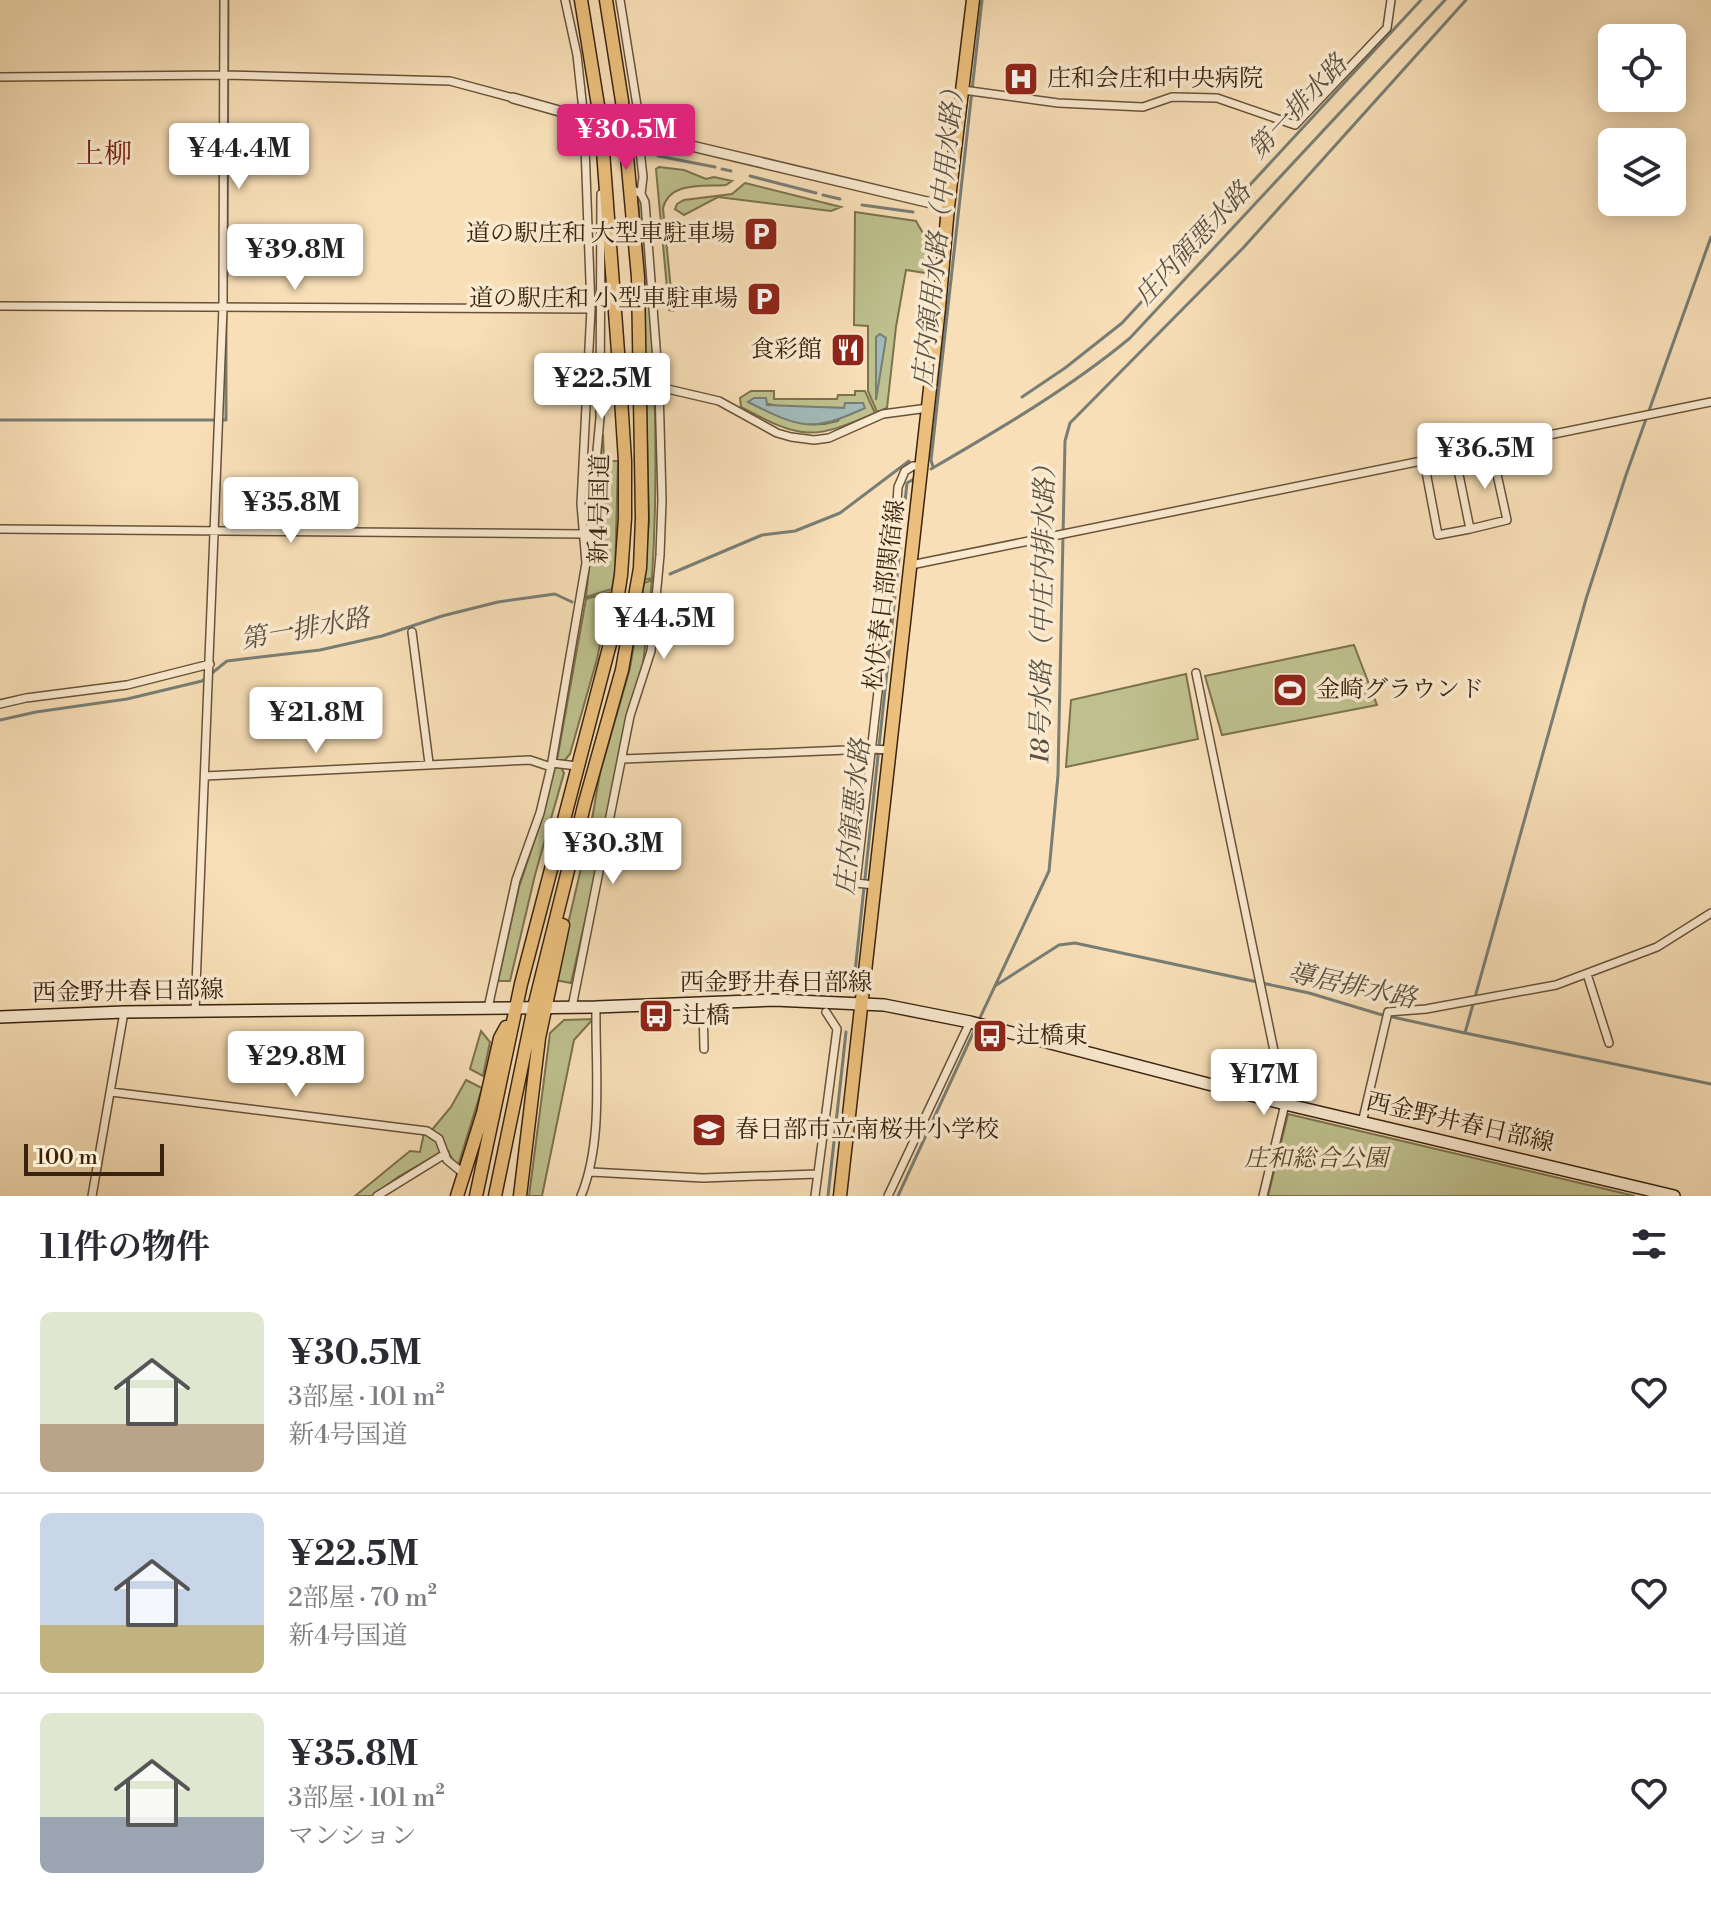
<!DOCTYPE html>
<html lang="ja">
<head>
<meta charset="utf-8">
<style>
	body { margin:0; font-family:"Libre Bodoni","Noto Serif JP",serif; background:#f7f7f7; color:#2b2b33; height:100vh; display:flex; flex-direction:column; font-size:30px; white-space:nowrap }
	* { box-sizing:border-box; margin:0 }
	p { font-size:26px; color:#7c7c81 }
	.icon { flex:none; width:44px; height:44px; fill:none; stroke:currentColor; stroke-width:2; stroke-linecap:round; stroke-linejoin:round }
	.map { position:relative; height:1196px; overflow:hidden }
	.sheet { display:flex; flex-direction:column; background:#fff; flex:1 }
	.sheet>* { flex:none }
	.fabs { position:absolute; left:1598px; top:24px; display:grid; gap:16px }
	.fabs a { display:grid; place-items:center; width:88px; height:88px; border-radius:12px; background:#fff; box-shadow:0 4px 20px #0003; font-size:40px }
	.scale { position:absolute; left:24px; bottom:20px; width:140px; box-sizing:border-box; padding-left:8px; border:4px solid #39230f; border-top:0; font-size:22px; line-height:28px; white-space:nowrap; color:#39230f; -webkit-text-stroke:6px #faead0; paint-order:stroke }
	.price { position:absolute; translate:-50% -68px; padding:0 18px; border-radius:8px; background:#fff; color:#222; font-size:26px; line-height:52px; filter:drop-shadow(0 2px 4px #0008) }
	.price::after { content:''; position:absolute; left:50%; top:48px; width:24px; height:18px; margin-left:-12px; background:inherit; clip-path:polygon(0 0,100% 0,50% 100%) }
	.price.on { background:#db2777; color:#fff }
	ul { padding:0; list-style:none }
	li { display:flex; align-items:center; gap:24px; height:200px; padding:0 40px }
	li+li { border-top:2px solid #e1e1e2 }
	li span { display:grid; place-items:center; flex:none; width:224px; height:160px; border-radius:12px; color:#555 }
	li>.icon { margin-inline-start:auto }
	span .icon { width:96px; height:96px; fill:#fffc; stroke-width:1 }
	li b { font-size:34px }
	h2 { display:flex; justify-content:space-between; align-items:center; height:96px; padding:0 40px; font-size:34px }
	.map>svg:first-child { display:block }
	.green { fill:#bec18e; stroke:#7c724e; stroke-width:2; fill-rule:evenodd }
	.water { fill:#a2bab9; stroke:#787e75; stroke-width:2 }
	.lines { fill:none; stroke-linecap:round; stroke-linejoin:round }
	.stream { stroke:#787e75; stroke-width:3 }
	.minor-casing { stroke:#695239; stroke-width:10 }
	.tertiary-casing { stroke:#695239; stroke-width:12 }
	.secondary-casing { stroke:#39230f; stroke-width:14 }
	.primary-casing { stroke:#39230f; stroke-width:15 }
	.trunk-casing { stroke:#39230f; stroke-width:15 }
	.minor { stroke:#faead0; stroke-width:7 }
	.tertiary { stroke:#faead0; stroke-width:9 }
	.secondary { stroke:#faead0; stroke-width:11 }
	.primary { stroke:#ecc07c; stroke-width:12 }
	.trunk { stroke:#ecc07c; stroke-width:12 }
	.labels { text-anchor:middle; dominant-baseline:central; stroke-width:7; stroke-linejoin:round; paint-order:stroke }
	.poi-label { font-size:24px; fill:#39230f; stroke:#faead0; text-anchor:start }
	.street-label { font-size:24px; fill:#39230f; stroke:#faead0 }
	.park-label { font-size:24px; font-style:italic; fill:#5a4a2f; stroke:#faead0 }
	.water-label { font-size:26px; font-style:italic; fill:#585042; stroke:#faead0 }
	.quarter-label { font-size:28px; fill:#7a1f14; stroke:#faead0 }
</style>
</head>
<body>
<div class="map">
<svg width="1711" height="1196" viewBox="0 0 1711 1196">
	<rect width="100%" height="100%" fill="#f8dfb7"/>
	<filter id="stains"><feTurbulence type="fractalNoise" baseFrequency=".0025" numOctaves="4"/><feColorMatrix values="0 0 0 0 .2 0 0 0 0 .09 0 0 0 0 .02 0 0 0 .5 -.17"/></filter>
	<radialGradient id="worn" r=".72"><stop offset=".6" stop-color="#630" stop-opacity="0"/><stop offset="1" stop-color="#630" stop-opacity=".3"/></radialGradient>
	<!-- green -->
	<path class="green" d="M 659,167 L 684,170 L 706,179 L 714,177 L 732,181 L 726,185 C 703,187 670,181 663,208 L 673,311 L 669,310 L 656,169 Z
		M 745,183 L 841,207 L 831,211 L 718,197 L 684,215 L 675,209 L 677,204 L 684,200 L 732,194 Z
		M 638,197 L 642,202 C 654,327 660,451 652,578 L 644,580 L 649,521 L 643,271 Z
		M 855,212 L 916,221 L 924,235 L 929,229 L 934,236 L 932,274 L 906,270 L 896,327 L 887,408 L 877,412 L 868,391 L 868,326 L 854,325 Z
		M 751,391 L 774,391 L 774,399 L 837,399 L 838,395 L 855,395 L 855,391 L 865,391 L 875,413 C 812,441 801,439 741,407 L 740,398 ZM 751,400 L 782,407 L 845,408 L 838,421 C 803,431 780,418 751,400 Z
		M 603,434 L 604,461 L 618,461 L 615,572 L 612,589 L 586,597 Z
		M 652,580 L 643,665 L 571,983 L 555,980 L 591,825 L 600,773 L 630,668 L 644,583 Z
		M 611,592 L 597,659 L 570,754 L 565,760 L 557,760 L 586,599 Z
		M 1354,645 L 1377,705 L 1222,735 L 1205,676 Z
		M 1186,674 L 1198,739 L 1066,767 L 1071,700 Z
		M 560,765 L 564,773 L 535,875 L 510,981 L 498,981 L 519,887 L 544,812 L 554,766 Z
		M 593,1019 L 574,1040 L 542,1196 L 529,1196 L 550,1033 L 564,1020 Z
		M 481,1031 L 490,1042 L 483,1076 L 470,1069 Z
		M 466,1080 L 482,1088 L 458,1166 C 446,1155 447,1139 431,1131 L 451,1107 Z
		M 1288,1114 L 1635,1196 L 1268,1196 Z
		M 424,1133 L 435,1138 L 441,1152 L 398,1177 L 372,1196 L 355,1196 L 410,1151 L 420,1152 Z"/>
	<!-- water -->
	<path class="water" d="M 880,334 L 886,338 L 876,400 L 876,337 Z
		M 754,398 L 766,398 L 767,405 L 844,408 L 845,403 L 863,403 L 865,408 C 811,433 800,428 748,402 Z"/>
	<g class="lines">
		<!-- stream -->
		<path class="stream" d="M 658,156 L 715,167
			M 722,169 L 731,171
			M 750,176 L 816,193
			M 823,195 L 840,199
			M 862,205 L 913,212
			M 227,276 L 228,0
			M 1022,397 L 1065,368 L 1122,323 L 1421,0
			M 0,420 L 226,420 L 226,308
			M 933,467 L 931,460 L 982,0
			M 931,469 C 998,430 1070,388 1130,338 L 1445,0
			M 670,574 L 762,535 L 795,531 L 840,513 L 909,461
			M 0,720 L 36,712 L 127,699 L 202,681 L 227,661 L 320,650 L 382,636 L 442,616 L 498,602 L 555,594 L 572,602
			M 855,972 L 907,483 L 914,479
			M 995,986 L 1059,945 L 1075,943 L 1309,993 L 1379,1014 L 1465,1033 L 1711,1084
			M 978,1022 L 1049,871 L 1058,775 L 1065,441 L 1070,423 L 1244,247 L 1466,0
			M 1465,1033 L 1586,599 L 1626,475 L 1711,237
			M 828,1196 L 846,1032
			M 898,1196 L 975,1029"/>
		<!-- minor casing -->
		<g class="minor-casing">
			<path id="minor" d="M 620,0 L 638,112
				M 0,77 L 224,75 L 450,81 L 513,98
				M 963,90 L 1058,103 L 1143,107 L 1172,97 L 1217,98 L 1295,125 L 1387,28 L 1391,0
				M 640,150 L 643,177 L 641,194
				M 0,306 L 591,309
				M 659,387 L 719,401 L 777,433 L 791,437 L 814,440 L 829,438 L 883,414 L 928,408
				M 1424,461 L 1438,535 L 1470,529 L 1455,455
				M 0,529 L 583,534
				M 1470,529 L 1507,520 L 1491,447
				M 588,549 L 600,418 L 601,194
				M 911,565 L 1711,402
				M 412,632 L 429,763
				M 1196,673 L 1285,1104 L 1263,1196
				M 0,704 L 26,698 L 127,685 L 210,664
				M 623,759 L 871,749 L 890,750
				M 552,763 L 577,766
				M 205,776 L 530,760 L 551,767
				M 874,885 L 856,883 L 894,552 L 898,487 L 905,471 L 913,466 L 922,466
				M 1587,974 L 1609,1043
				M 703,1003 L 704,1049
				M 572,1007 L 630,716 L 651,651 L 660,555 L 662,500 L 659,387 L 645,202 L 641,194 L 630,188
				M 488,1008 L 516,880 L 540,813 L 551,767 L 586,563 L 581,504 L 591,309 L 584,119 L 577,55 L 565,0
				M 195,1011 L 223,307 L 224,0
				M 111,1092 L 427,1131 L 439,1139 L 447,1160 L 464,1174
				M 1362,1123 L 1388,1012 L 1426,1009 L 1556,985 L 1657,947 L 1711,913
				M 591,1172 L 703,1178 L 817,1174
				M 92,1196 L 124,1012
				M 377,1196 L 445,1154
				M 581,1196 C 604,1140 595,1067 596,1007
				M 815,1196 L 837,1029 L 826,1012
				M 888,1196 L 970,1022"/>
		</g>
		<!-- tertiary casing -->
		<g class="tertiary-casing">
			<path id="tertiary" d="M 513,98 L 641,134 L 948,207"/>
		</g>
		<!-- secondary casing -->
		<g class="secondary-casing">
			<path id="secondary" d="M 0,1017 L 124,1012 L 596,1007 L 774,1000 L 884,1005 L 970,1022 L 1285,1104 L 1674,1196"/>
		</g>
		<!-- primary casing -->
		<g class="primary-casing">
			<path id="primary" d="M 840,1196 L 939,308 L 948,207 L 973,0"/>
		</g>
		<!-- trunk casing -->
		<g class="trunk-casing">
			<path id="trunk" d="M 457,1196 L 483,1113 L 500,1038 L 506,1027
				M 476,1196 L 521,984 L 611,640 L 621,575 L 625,518 L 625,461 L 618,352 L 601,124 L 581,0
				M 495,1196 L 534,1007 L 585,802 L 622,670 L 640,568 L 642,518 L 638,277 L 622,101 L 606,0
				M 520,1196 L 539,1038 L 563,925"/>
		</g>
		<!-- minor -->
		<use href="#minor" class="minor"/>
		<!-- tertiary -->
		<use href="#tertiary" class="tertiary"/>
		<!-- secondary -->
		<use href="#secondary" class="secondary"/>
		<!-- primary -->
		<use href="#primary" class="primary"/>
		<!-- trunk -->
		<use href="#trunk" class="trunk"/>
	</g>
	<!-- icons -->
	<defs>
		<g id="hospital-square" transform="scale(1.8)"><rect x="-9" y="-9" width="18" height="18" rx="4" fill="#8f2418" stroke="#faead0"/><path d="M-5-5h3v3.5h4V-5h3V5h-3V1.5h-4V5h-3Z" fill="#fff"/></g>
		<g id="parking-square" transform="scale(1.8)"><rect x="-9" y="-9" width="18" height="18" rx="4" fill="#8f2418" stroke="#faead0"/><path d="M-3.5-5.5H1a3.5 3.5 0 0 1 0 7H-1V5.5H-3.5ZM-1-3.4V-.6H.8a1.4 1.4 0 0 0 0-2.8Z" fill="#fff"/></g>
		<g id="restaurant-square" transform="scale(1.8)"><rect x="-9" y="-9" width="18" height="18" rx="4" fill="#8f2418" stroke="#faead0"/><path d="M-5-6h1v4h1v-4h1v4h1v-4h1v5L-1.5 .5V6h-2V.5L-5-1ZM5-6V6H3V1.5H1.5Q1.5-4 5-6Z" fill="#fff"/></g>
		<g id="stadium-square" transform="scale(1.8)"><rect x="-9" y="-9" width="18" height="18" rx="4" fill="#8f2418" stroke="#faead0"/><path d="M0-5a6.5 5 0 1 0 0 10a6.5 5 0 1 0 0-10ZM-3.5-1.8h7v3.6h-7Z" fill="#fff"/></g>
		<g id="bus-square" transform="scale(1.8)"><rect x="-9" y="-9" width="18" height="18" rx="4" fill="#8f2418" stroke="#faead0"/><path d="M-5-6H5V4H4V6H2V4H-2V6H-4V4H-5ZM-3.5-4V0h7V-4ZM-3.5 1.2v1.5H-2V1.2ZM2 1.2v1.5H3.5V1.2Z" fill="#fff"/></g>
		<g id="school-square" transform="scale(1.8)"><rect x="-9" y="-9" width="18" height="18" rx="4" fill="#8f2418" stroke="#faead0"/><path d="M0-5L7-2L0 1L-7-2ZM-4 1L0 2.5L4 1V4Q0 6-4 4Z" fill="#fff"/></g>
	</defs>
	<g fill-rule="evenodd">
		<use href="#hospital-square" x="1021" y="79"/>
		<use href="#parking-square" x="761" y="234"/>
		<use href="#parking-square" x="764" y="299"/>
		<use href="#restaurant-square" x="848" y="350"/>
		<use href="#stadium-square" x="1290" y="690"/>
		<use href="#bus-square" x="656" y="1016"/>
		<use href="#bus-square" x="990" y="1036"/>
		<use href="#school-square" x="709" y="1130"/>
	</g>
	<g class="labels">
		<!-- poi labels -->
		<g class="poi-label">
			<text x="1047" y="79">庄和会庄和中央病院</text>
			<text x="735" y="234" text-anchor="end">道の駅庄和 大型車駐車場</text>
			<text x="738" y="299" text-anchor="end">道の駅庄和 小型車駐車場</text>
			<text x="822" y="350" text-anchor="end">食彩館</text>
			<text x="1316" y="690">金崎グラウンド</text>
			<text x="682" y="1016">辻橋</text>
			<text x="1016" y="1036">辻橋東</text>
			<text x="735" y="1130">春日部市立南桜井小学校</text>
		</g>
		<!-- street labels -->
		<g class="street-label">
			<text transform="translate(600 509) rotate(-89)">新4号国道</text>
			<text transform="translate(885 595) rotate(-83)">松伏春日部関宿線</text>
			<text x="776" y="983">西金野井春日部線</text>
			<text transform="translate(128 992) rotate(-1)">西金野井春日部線</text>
			<text transform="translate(1460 1123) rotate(13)">西金野井春日部線</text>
		</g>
		<!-- park labels -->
		<g class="park-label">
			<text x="1316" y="1159">庄和総合公園</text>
		</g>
		<!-- water labels -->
		<g class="water-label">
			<text transform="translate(1298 107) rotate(-47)">第一排水路</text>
			<text transform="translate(939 232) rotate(-84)">庄内領用水路（中用水路）</text>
			<text transform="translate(1193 244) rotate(-47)">庄内領悪水路</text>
			<text transform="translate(1043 608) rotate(-89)">18号水路（中庄内排水路）</text>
			<text transform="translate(305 629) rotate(-10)">第一排水路</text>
			<text transform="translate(853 817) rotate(-84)">庄内領悪水路</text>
			<text transform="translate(1352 986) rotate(12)">導居排水路</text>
		</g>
		<!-- quarter labels -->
		<g class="quarter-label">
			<text x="104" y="154">上柳</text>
		</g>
	</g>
	<rect width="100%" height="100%" filter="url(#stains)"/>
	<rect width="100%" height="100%" fill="url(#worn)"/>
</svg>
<div class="fabs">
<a><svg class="icon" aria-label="locate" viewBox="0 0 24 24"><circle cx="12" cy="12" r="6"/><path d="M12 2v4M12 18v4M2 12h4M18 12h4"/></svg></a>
<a><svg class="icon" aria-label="layers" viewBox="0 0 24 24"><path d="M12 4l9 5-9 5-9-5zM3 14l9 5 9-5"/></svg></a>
</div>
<div class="scale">100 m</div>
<b class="price on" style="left:626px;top:172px">¥30.5M</b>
<b class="price" style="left:239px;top:191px">¥44.4M</b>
<b class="price" style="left:295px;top:292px">¥39.8M</b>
<b class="price" style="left:602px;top:421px">¥22.5M</b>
<b class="price" style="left:1485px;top:491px">¥36.5M</b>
<b class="price" style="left:291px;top:545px">¥35.8M</b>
<b class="price" style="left:664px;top:661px">¥44.5M</b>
<b class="price" style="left:316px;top:755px">¥21.8M</b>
<b class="price" style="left:613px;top:886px">¥30.3M</b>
<b class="price" style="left:296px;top:1099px">¥29.8M</b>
<b class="price" style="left:1264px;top:1117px">¥17M</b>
</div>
<section class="sheet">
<h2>11件の物件<svg class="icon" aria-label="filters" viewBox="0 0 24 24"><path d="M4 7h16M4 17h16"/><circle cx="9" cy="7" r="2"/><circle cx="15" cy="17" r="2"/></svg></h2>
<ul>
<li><span style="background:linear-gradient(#dfe7d0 70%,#b9a48a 0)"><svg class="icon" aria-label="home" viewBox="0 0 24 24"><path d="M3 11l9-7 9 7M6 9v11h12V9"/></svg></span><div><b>¥30.5M</b><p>3部屋 · 101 m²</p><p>新4号国道</p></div><svg class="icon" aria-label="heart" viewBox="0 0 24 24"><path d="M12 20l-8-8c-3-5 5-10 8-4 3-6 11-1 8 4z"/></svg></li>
<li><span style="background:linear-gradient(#c9d6e8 70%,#c2b280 0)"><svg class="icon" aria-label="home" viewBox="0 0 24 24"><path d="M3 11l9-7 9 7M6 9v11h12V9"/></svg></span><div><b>¥22.5M</b><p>2部屋 · 70 m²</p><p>新4号国道</p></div><svg class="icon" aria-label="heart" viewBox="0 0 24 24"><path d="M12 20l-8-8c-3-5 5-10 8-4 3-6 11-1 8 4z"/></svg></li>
<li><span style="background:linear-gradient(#dfe7d0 65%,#9aa5b1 0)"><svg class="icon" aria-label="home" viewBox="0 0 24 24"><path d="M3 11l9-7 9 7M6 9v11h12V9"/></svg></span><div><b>¥35.8M</b><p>3部屋 · 101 m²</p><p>マンション</p></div><svg class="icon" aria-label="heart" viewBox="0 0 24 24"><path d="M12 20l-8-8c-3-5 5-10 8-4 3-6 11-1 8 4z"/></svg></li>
</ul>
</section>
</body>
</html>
